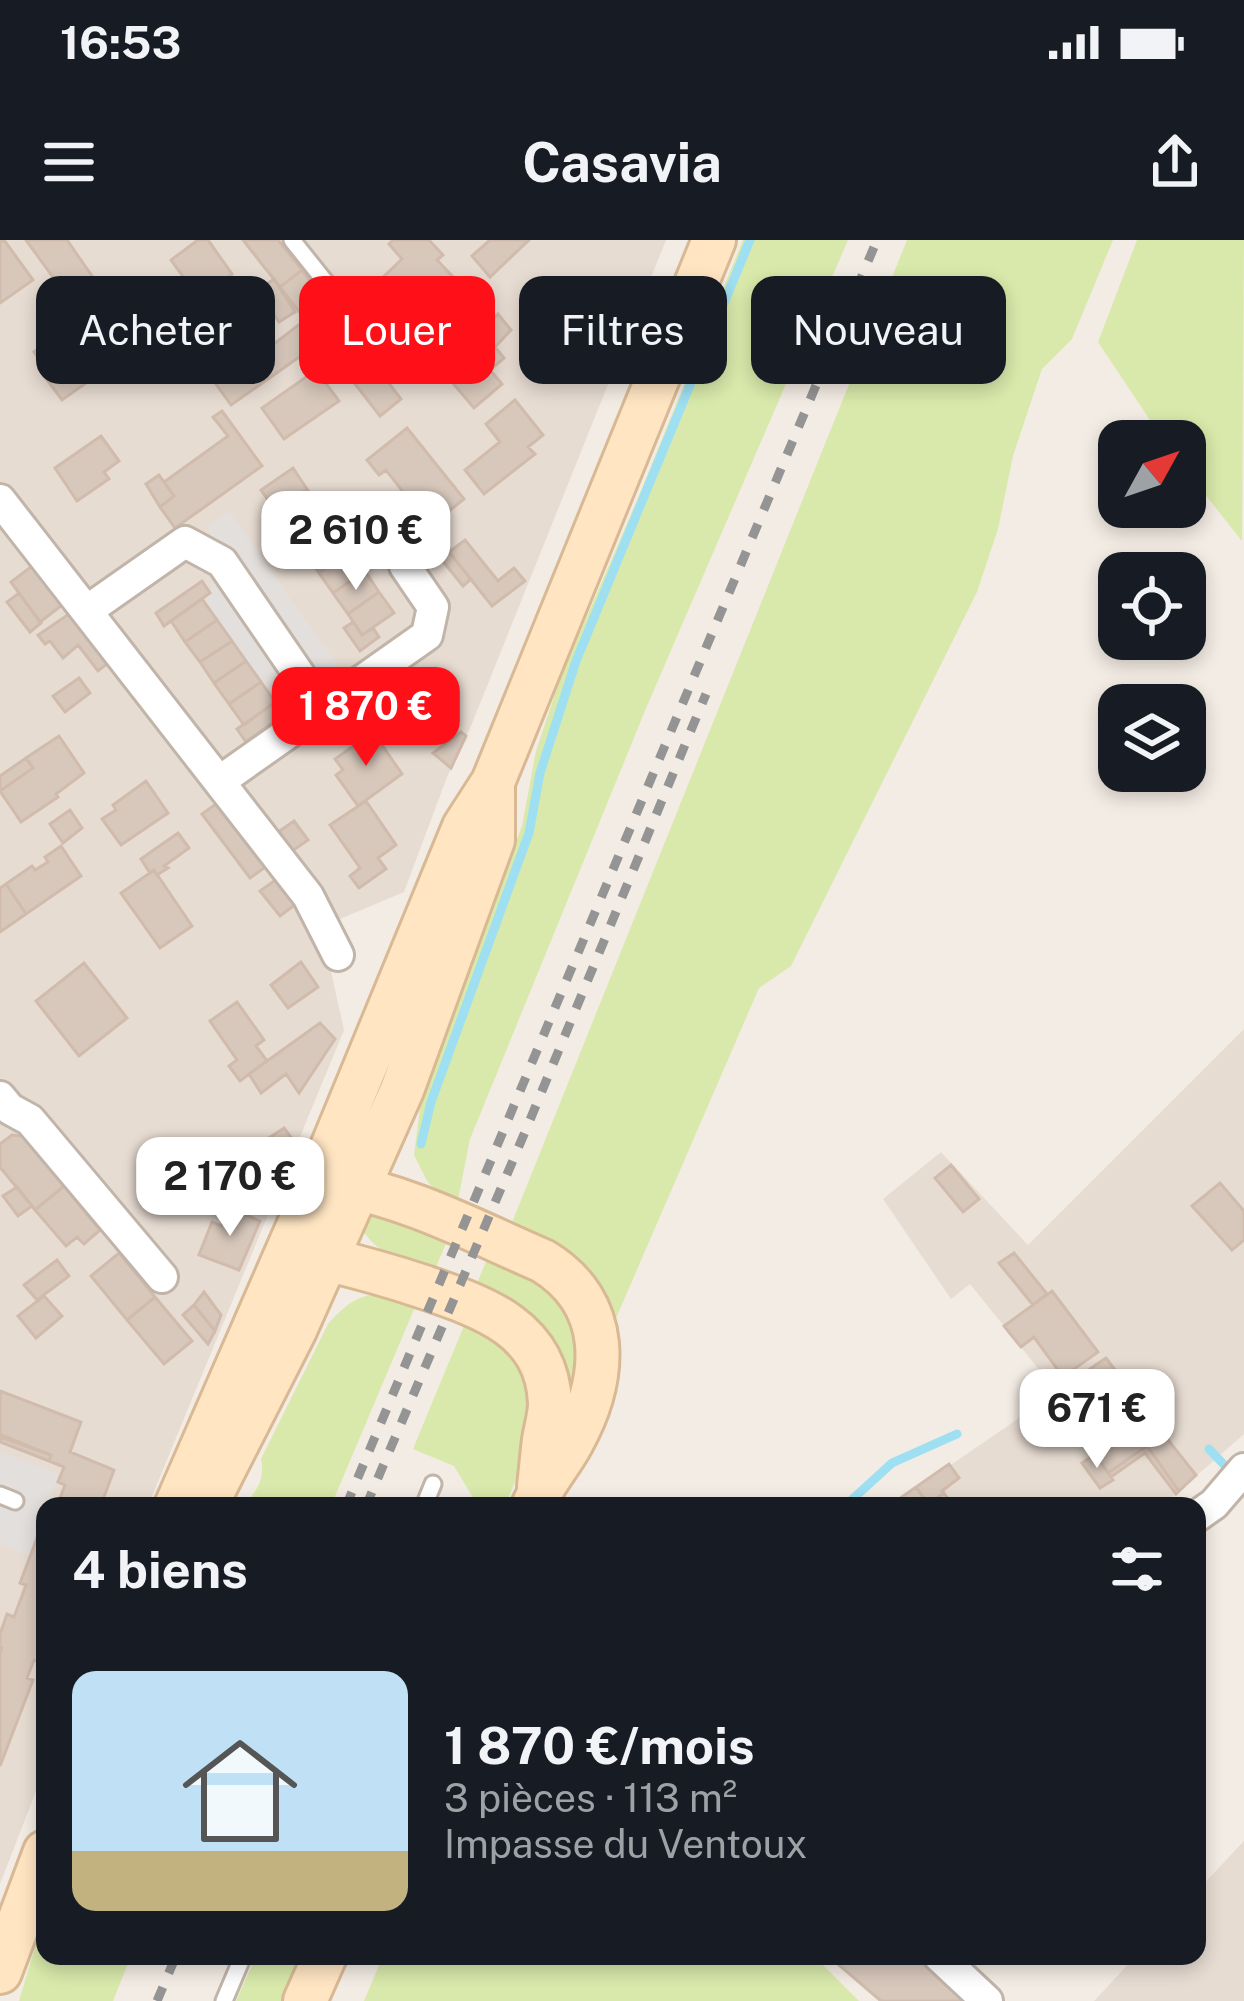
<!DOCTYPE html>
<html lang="fr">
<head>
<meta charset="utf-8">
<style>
	body { margin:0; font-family:"Public Sans",sans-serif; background:#20242c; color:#f1f3f6; height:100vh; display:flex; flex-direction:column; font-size:45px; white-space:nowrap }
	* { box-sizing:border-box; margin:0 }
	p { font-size:39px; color:#9ea1a6 }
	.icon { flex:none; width:66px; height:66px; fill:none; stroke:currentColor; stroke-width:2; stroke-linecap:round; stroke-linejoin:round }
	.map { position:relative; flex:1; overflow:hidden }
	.details { position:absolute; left:36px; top:1257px; width:1170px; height:468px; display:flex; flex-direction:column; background:#171b24; border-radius:24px; box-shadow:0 6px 18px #0003 }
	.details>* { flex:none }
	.guide { position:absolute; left:36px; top:36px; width:1173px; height:108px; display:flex; gap:24px }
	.needle { width:78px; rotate:50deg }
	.fabs { position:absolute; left:1098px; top:180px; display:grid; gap:24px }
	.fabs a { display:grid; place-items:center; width:108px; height:108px; border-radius:24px; background:#171b24; box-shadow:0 6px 18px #0003; font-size:60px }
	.price { position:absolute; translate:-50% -102px; padding:0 27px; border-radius:24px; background:#fff; color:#222; font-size:39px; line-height:78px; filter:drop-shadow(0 3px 6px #0008) }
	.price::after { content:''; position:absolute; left:50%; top:72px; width:36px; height:27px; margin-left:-18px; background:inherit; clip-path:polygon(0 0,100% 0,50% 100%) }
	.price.on { background:#ff0f17; color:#fff }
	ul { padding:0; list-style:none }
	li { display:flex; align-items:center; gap:36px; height:300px; padding:0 36px }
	li span { display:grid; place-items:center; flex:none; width:336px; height:240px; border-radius:24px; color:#555 }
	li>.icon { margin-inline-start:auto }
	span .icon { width:144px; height:144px; fill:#fffc; stroke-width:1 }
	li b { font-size:51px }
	h2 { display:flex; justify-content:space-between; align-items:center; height:144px; padding:0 36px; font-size:51px }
	.chip { padding:0 42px; border-radius:24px; background:#171b24; box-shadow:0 6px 18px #0003; font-size:42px; line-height:108px }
	.chip.on { background:#ff0f17; color:#fff }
	.status { display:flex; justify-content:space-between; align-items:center; height:84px; padding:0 60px; background:#171b24; direction:ltr }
	.status svg { height:33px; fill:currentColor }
	header { display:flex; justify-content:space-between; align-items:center; height:156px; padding:0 36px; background:#171b24; font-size:54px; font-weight:700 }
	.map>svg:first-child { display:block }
	.residential { fill:#e7dcd2 }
	.green { fill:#d8e9ab }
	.parking { fill:#e3dfdd }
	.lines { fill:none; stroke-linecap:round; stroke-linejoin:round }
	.stream { stroke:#9edff2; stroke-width:9 }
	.building { fill:#d8c8bc; stroke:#d0bbac; stroke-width:3 }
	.lane-casing { stroke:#c1b4a9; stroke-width:21 }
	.street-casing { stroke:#c1b4a9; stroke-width:36 }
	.secondary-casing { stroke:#d8b994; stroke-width:48 }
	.lane { stroke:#fff; stroke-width:15 }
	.street { stroke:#fff; stroke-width:30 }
	.secondary { stroke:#ffe5c2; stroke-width:42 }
	.rail { stroke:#949494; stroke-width:9; stroke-dasharray:15 15; stroke-linecap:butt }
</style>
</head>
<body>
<div class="status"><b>16:53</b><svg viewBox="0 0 49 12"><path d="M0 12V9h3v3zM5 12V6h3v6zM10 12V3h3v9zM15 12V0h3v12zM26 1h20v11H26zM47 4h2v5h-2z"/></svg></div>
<header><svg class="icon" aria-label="menu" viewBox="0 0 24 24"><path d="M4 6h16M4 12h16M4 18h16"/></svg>Casavia<svg class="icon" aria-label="share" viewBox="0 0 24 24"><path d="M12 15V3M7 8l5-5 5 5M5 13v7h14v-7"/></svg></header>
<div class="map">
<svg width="1244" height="1761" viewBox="0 0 1244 1761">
	<rect width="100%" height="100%" fill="#f3ece4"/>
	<!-- residential -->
	<path class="residential" d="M 0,0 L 666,0 L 471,486 L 447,537 L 404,652 L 321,687 L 344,790 L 148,1266 L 45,1266 L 45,1528 L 0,1644 Z
		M 1244,789 L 1244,1194 L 1162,1266 L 891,1266 L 1057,1152 L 970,1044 L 951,1059 L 883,959 L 941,912 L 1028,1005 Z
		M 1244,1601 L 1244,1761 L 1094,1761 L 1136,1716 L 1197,1716 L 1197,1651 Z"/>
	<!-- green -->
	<path class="green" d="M 743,0 L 848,0 L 647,466 L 470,899 L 456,970 L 427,941 L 414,915 L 420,868 L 444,788 L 522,586 L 536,511 L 560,439 L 638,258 Z
		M 907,0 L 1113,0 L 1072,99 L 1042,129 L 1013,216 L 998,289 L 977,352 L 791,726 L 759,748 L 613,1085 L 509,990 Z
		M 1137,0 L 1244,0 L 1242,301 L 1185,229 L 1185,201 L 1164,201 L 1098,102 Z
		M 378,973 L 452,989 L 431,1039 C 407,1025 376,1013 362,989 L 369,975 Z
		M 492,1007 L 559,1052 L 586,1115 L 560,1202 L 564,1153 L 473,1053 Z
		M 390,1052 L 420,1055 L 331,1266 L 244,1266 C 257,1249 265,1241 261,1219 L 328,1084 C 350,1060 359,1055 390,1052 Z
		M 468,1076 C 483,1087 503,1097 513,1112 C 550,1163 526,1215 505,1266 L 470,1266 L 472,1256 L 454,1226 L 413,1209 Z
		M 45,1674 L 45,1716 L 131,1716 L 113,1761 L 19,1761 Z
		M 256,1716 L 302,1716 L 282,1761 L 236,1761 Z
		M 383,1716 L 814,1716 L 859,1761 L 364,1761 Z"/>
	<!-- parking -->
	<path class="parking" d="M 229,271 L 347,439 L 300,455 L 284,456 L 276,461 L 203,359 L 212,352 L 209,285 Z
		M 0,1212 L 59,1234 L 28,1315 L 0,1304 Z"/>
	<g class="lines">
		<!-- stream -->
		<path class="stream" d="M 421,904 L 431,862 L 529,593 L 540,533 L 576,421 L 750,0
			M 1209,1209 L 1233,1234
			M 845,1266 L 892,1223 L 957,1194"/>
	</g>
	<!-- building -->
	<path class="building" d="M 4,0 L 33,40 L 0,63 L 0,2 Z
		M 26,0 L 67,0 L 151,121 L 126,138 Z
		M 198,0 L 208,0 L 232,34 L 224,40 L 227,44 L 207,60 L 196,46 L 192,49 L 171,20 Z
		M 243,0 L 278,0 L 302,30 L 280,47 Z
		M 393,0 L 429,0 L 443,15 L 437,20 L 454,38 L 417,71 L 400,52 L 396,57 L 381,39 L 402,19 L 389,4 Z
		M 490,0 L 529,0 L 490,37 L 472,16 Z
		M 302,30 L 401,159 L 380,176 L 280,47 Z
		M 454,38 L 466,52 L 453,64 L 469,82 L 457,92 L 467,103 L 443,125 L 406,81 Z
		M 274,39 L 295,72 L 279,82 L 269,67 L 260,72 L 250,56 Z
		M 563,60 L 602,108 L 564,139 L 525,91 Z
		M 498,74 L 511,90 L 495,107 L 481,90 Z
		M 305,80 L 322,101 L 231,165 L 216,144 L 230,134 L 217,115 L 256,87 L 270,107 Z
		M 481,90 L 504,118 L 490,130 L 502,144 L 474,168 L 440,128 Z
		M 67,96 L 96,136 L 62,160 L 39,129 L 44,126 L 34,112 L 55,98 L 58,102 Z
		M 217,115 L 230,134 L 216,144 L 202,125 Z
		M 316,130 L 339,161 L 284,199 L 262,168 Z
		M 515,160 L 543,195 L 528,207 L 535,214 L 484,254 L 465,230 L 500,202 L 486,184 Z
		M 222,171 L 262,226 L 175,288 L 160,267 L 174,256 L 164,242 L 228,196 L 213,177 Z
		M 407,188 L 464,259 L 430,286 L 386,230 L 379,235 L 367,220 Z
		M 101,196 L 119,221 L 104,232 L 109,239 L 77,261 L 55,228 Z
		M 293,228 L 307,249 L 276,271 L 261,250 Z
		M 159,235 L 174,256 L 160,267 L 146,244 Z
		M 307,249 L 321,269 L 289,291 L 276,271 Z
		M 321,269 L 336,290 L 304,312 L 289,291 Z
		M 336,290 L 350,311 L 319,333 L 304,312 Z
		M 465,300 L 498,341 L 514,328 L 525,341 L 492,366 L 449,312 Z
		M 350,311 L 365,331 L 333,353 L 319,333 Z
		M 449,312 L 471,339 L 463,346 L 441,319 Z
		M 40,320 L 70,359 L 40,382 L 11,342 Z
		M 365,331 L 379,352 L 348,374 L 333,353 Z
		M 202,341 L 210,353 L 164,386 L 156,373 Z
		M 379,352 L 394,373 L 362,395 L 348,374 Z
		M 19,353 L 41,383 L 30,392 L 7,362 Z
		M 202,359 L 217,380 L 185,402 L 171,381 Z
		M 78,368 L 116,417 L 98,431 L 78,405 L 63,418 L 50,401 L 45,404 L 38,395 Z
		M 217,380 L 232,401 L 200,422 L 185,402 Z
		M 353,382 L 362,395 L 373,388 L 379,397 L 360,411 L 344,388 Z
		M 232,401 L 246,421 L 214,443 L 200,422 Z
		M 246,421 L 261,442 L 229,464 L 214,443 Z
		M 79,438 L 90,453 L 65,472 L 53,456 Z
		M 261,442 L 275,462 L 244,485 L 229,464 Z
		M 283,457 L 291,469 L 246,502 L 237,489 Z
		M 373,492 L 402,534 L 358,566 L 336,535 L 343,530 L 335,519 Z
		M 461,492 L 466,496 L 451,528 L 433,513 Z
		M 59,496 L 84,533 L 56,554 L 58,557 L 21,582 L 0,551 L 33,528 L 26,518 Z
		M 26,518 L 33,528 L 0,551 L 0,536 Z
		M 146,541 L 168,573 L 121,605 L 102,579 L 116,570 L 113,565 Z
		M 223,559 L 271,623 L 250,638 L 202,574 Z
		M 366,561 L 396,605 L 378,618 L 386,629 L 359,648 L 350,636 L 360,628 L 330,585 Z
		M 70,570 L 82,588 L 63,603 L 50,584 Z
		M 294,581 L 308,600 L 285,616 L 271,597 Z
		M 178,593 L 189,608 L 164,626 L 168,628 L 157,635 L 154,630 L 150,633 L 141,619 Z
		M 61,606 L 81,636 L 26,674 L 6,644 L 32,626 L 35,630 L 48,622 L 45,617 Z
		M 154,630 L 192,686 L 160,708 L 121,653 Z
		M 281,636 L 300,661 L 280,676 L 260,651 Z
		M 6,644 L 26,674 L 0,692 L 0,648 Z
		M 301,722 L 318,747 L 288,768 L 271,745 Z
		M 84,723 L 127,778 L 79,816 L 36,761 Z
		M 237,762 L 264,800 L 256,806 L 267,821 L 240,841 L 229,826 L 237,820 L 210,781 Z
		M 320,783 L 335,799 L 299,853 L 286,834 L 261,853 L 249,834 Z
		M 284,888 L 293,900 L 272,915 L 263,902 Z
		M 12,895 L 22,896 L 64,946 L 35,970 L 0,927 L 0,904 Z
		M 951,925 L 979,959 L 963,972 L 935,938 Z
		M 1220,943 L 1244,971 L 1244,1000 L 1232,1010 L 1192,966 Z
		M 64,946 L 100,990 L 84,1004 L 77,997 L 66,1006 L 35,970 Z
		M 17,947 L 32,966 L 18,976 L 3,956 Z
		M 228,967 L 260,981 L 239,1030 L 199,1015 L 212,982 L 221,986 Z
		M 119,1013 L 155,1057 L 127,1080 L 91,1036 Z
		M 1014,1013 L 1047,1054 L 1033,1065 L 999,1023 Z
		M 57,1020 L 69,1036 L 37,1060 L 24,1045 Z
		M 1052,1051 L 1098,1112 L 1063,1137 L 1034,1097 L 1021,1107 L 1004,1086 Z
		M 204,1052 L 221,1075 L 215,1091 L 194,1065 Z
		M 44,1056 L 62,1076 L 36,1098 L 18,1076 Z
		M 155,1057 L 192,1101 L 164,1124 L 127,1080 Z
		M 194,1065 L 215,1091 L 208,1104 L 183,1075 Z
		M 1106,1118 L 1149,1176 L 1127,1192 L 1121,1183 L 1090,1204 L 1078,1186 L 1066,1194 L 1054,1175 L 1094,1148 L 1084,1133 Z
		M 0,1151 L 81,1182 L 70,1212 L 114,1230 L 101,1265 L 95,1262 L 94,1266 L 57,1266 L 65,1245 L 58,1242 L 64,1227 L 49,1221 L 51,1215 L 0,1197 Z
		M 1149,1176 L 1196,1235 L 1179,1251 L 1147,1206 L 1108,1233 L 1095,1214 Z
		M 1,1195 L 51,1215 L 49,1221 L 0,1202 Z
		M 1147,1206 L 1179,1251 L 1176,1254 L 1145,1213 L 1111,1237 L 1108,1233 Z
		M 1095,1214 L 1113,1240 L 1100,1248 L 1082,1223 Z
		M 949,1224 L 959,1238 L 942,1251 L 944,1253 L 928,1264 L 916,1247 Z
		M 916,1247 L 928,1264 L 944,1253 L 953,1266 L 889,1266 Z
		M 45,1277 L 45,1410 L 40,1422 L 34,1420 L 27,1438 L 33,1440 L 0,1526 L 0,1414 L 2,1408 L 0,1407 L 0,1394 L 7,1374 L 14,1377 L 26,1345 L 20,1343 Z
		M 846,1716 L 921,1716 L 925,1720 L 923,1722 L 968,1761 L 881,1761 L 839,1725 Z"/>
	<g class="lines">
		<!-- lane casing -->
		<g class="lane-casing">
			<path id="lane" d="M 292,0 L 383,114
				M 0,1255 L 15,1261
				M 424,1266 L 433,1244
				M 224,1761 L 243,1716"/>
		</g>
		<!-- street casing -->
		<g class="street-casing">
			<path id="street" d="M 0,260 L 308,656 L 338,715
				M 88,370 L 185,302 L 222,322 L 322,468
				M 220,541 L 427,395 L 433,367 L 405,326
				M 0,857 L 10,869 L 30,880 L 162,1037
				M 1197,1276 L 1214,1264 L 1244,1229
				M 939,1716 L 987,1761"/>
		</g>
		<!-- secondary casing -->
		<g class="secondary-casing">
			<path id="secondary" d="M 331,943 C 406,955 474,991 543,1021 C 612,1063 608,1137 572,1202 C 560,1224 543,1243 533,1266
				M 325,1019 C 359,1027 391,1036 424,1047 C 483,1067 547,1088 550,1163 C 550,1175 546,1188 544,1200 C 542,1215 541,1230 539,1246
				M 208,1261 L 295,1090 L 402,850 L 493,600 L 493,542
				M 176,1266 L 318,941 L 464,587 L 493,542 L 714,0
				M 0,1732 L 45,1612
				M 305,1761 L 325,1716"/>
		</g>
		<!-- lane -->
		<use href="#lane" class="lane"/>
		<!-- street -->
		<use href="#street" class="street"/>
		<!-- secondary -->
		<use href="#secondary" class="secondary"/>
		<!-- rail -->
		<path class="rail" d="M 346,1266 L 877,0
			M 366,1266 L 525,892 L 706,454
			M 157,1761 L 176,1716"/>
	</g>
</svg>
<div class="fabs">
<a><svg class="needle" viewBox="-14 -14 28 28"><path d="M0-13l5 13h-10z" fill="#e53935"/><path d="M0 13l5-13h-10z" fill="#9ea1a6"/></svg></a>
<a><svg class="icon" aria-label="locate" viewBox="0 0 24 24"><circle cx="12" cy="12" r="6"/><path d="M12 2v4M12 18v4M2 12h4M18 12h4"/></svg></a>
<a><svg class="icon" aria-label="layers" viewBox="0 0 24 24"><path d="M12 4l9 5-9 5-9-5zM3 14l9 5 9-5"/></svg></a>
</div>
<b class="price" style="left:356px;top:353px">2 610 €</b>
<b class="price on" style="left:366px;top:529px">1 870 €</b>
<b class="price" style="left:230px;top:999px">2 170 €</b>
<b class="price" style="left:1097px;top:1231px">671 €</b>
<div class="guide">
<a class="chip">Acheter</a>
<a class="chip on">Louer</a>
<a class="chip">Filtres</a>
<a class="chip">Nouveau</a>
</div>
<section class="details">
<h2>4 biens<svg class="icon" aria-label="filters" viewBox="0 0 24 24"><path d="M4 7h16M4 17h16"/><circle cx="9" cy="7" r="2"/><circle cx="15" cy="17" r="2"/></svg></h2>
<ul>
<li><span style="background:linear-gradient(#bfe0f5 75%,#c2b280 0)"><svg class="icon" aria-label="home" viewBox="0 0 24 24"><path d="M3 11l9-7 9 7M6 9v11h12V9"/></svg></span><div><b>1 870 €/mois</b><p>3 pièces · 113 m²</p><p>Impasse du Ventoux</p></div></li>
</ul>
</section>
</div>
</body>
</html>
